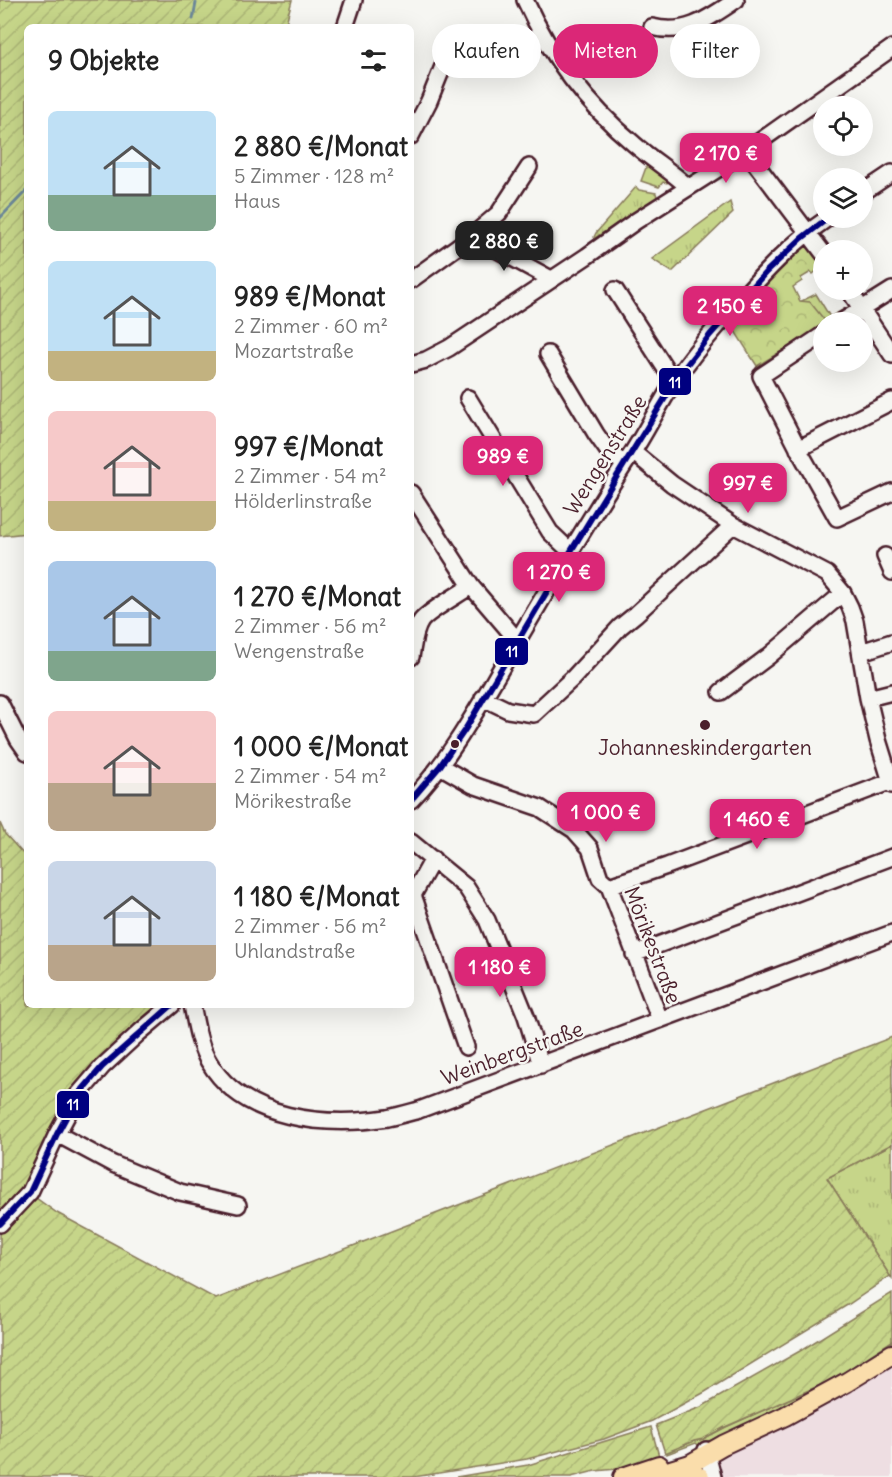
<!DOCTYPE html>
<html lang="de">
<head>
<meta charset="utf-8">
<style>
	body { margin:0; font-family:Delius,sans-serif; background:#f2f2f2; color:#222; height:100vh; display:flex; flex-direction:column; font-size:22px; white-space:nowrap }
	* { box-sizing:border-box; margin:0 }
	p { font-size:20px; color:#767676 }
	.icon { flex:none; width:33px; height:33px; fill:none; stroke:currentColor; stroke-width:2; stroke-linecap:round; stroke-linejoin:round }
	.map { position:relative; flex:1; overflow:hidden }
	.drawer { position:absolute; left:24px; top:24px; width:390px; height:984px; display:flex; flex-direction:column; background:#fff; border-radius:9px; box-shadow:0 6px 24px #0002 }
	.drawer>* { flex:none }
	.guide { position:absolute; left:432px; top:24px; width:369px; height:54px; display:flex; gap:12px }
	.controls { position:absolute; left:813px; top:96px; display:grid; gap:12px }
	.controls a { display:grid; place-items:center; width:60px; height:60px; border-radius:50%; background:#fff; box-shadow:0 6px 24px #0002; font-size:30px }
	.price { position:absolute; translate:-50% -51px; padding:0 14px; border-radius:12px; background:#db2777; color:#fff; font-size:20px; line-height:39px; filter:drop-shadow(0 2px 3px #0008) }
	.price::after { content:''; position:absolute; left:50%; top:36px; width:18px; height:14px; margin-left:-9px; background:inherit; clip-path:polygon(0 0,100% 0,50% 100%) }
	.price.active { background:#222; color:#fff }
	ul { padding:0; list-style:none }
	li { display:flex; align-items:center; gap:18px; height:150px; padding:0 24px }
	li span { display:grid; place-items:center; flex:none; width:168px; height:120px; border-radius:9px; color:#555 }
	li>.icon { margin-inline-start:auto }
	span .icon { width:72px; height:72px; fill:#fffc; stroke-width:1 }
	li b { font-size:26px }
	h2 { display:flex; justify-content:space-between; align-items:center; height:72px; padding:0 24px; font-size:26px }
	.pill { padding:0 21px; border-radius:27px; background:#fff; box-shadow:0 6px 24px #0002; font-size:21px; line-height:54px }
	.pill.active { background:#db2777; color:#fff }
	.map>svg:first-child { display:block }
	.built { fill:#eedee2 }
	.grass { fill:url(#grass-tufts); stroke:#887a5a; stroke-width:1.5 }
	.park { fill:url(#park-crowns); stroke:#887a5a; stroke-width:1.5 }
	.garden { fill:url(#garden-furrows); stroke:#887a5a; stroke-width:1.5 }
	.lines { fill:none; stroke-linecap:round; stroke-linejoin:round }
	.stream { stroke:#6c8899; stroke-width:3 }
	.minor-casing { stroke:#4a1f2b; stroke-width:20 }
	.major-casing { stroke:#4a1f2b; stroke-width:22 }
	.minor { stroke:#f6f6f2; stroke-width:15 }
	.major { stroke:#faddab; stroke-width:18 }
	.bus-1-casing { stroke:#f6f6f2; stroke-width:10 }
	.bus-1 { stroke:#000080; stroke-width:6 }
	.poi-dot { fill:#4a1f2b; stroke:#f6f6f2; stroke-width:2 }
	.labels { text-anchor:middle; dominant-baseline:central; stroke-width:5; stroke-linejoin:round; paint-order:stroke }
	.street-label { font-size:21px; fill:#4a1f2b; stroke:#f6f6f2 }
	.poi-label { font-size:21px; fill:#4a1f2b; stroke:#f6f6f2 }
	.line-badge { stroke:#f6f6f2; stroke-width:2 }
	.badge-label { font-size:16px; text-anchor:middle; font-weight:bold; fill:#fff }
</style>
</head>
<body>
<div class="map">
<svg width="892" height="1477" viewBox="0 0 892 1477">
	<defs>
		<pattern id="grass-tufts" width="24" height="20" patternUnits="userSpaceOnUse" patternTransform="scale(1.5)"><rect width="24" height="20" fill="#c6d589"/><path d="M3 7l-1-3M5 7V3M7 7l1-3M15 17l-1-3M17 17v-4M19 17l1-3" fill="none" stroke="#acb676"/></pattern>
		<pattern id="park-crowns" width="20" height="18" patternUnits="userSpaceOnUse" patternTransform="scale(1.5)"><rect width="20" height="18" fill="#c6d589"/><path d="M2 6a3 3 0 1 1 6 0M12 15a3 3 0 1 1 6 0" fill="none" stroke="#acb676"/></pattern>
		<pattern id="garden-furrows" width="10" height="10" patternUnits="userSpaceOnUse" patternTransform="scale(1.5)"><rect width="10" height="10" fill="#c6d589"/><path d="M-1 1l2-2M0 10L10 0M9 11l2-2" fill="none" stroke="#acb676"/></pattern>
	</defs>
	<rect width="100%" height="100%" fill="#f6f6f2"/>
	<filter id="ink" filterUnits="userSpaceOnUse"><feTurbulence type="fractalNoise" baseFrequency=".0167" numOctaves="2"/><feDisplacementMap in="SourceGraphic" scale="12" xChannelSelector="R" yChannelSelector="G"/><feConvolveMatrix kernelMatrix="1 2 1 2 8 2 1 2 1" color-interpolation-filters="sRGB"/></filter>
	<g filter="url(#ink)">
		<!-- built -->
		<path class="built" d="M 892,1356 L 892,1477 L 646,1477 Z"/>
		<!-- grass -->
		<path class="grass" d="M 648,162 L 669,180 L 667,183 L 663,182 L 659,187 L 641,181 Z
			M 636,187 L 639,190 L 656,193 L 657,197 L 654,200 L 595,238 L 594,237 L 596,233 Z
			M 730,202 L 733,213 L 672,272 L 652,259 Z
			M 816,294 L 830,317 L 850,306 L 850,309 L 829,322 L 824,322 L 823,326 L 757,366 L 791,306 Z
			M 892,1144 L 892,1279 L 827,1178 Z
			M 892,1341 L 892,1346 C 829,1383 766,1420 698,1445 L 696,1443 L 667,1454 L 667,1452 L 694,1441 L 703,1439 L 726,1427 L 834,1379 Z"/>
		<!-- park -->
		<path class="park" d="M 806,244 C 814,246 823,257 823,265 L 813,274 L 811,272 L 801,278 L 802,281 L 793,287 L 800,301 L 810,302 L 826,322 L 824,322 L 823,326 L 757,366 L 733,328 L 732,322 L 735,317 L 769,274 Z"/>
		<!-- garden -->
		<path class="garden" d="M 0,0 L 292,0 L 285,27 L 27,27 L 27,533 L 0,536 Z
			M 0,823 L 5,834 L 27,858 L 27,1005 L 157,1005 L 67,1096 L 28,1193 L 0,1223 Z
			M 892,1037 L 892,1144 L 827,1178 L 890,1276 L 849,1304 L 705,1392 L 652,1421 L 604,1439 L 527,1459 L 414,1477 L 0,1477 L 0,1226 L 29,1193 L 57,1213 L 216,1299 Z
			M 892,1293 L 892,1341 L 834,1379 L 725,1427 L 703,1439 L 694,1441 L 665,1453 L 656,1425 L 701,1407 L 800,1351 Z
			M 651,1427 L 659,1456 L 617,1469 L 595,1471 L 571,1477 L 456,1477 L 528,1465 Z"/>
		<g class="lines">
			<!-- stream -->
			<path class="stream" d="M 193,19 L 196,3
				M 0,218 L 27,190"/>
			<!-- minor casing -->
			<g class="minor-casing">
				<path id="minor" d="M 525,0 C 550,55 587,105 634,144 C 651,159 671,171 688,187
					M 345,27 L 354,0
					M 652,27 C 686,36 709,18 736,0
					M 411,136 L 429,101 L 450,49
					M 746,151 L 824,254
					M 862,193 L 892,173
					M 472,236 L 551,279
					M 411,280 L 472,236 L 499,213 L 529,167
					M 615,290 L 674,382
					M 849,290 L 892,355
					M 841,322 L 892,290
					M 824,334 L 761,376 L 801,454 L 837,518 L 892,492
					M 548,354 L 596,434 L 608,451 L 624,464
					M 411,364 L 426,360 L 449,348 L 587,256 L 636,221 L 746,151 L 892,48
					M 468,398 L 550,532 L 570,551
					M 798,449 L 892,401
					M 633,452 L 672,484 L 733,525 L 827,574 L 843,593 L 850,607 L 855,621 L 868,698 L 878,740 L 892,785
					M 411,493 L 471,586 L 517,640
					M 885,556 L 892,572
					M 861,652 L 892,642
					M 411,657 C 413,646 414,631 421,621 C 428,611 460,594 471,586
					M 721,692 L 769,656 L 843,593
					M 483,698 L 508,710 L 534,714 L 573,678 L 620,627 L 636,614 L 733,525
					M 868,698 L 892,692
					M 0,703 L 18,739 L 27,752
					M 440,766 L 473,785 L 540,808 L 574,830 L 590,848 L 600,878 L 609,886 L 660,1020
					M 411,800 C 452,758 482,700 512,650 C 551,584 590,517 632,453 C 647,430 659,405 674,382 C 691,356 712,332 733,308 C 762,275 791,243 828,218
					M 411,842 L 466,887 L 487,920 L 526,1016 L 541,1065
					M 433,859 L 413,895 L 466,1047
					M 609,886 L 667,866 L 892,781
					M 634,954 L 892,857
					M 192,1005 C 196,1024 199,1046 209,1062 C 244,1121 326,1127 387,1118 C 398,1116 408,1113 419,1110 L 892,933
					M 57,1134 L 113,1164 L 180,1192 L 238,1205
					M 0,1224 L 30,1192 L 57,1134 L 78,1095 L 102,1067 L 140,1032 L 172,1005
					M 706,1450 L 713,1477"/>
			</g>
			<!-- major casing -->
			<g class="major-casing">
				<path id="major" d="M 671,1476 L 689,1474 L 700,1477
					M 623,1477 L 659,1465
					M 647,1477 L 690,1464 L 723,1445 L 785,1416 L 847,1382 L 892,1354"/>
			</g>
			<!-- minor -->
			<use href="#minor" class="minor"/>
			<!-- major -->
			<use href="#major" class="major"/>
			<!-- bus-1 casing -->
			<g class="bus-1-casing">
				<path id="bus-1" d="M 411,800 L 440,766 L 466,728 L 571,551 L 681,372 L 710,335 L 766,272 L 802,238 L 828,218
					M 0,1224 L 30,1192 L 57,1134 L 78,1095 L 102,1067 L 172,1005"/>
			</g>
			<!-- bus-1 -->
			<use href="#bus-1" class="bus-1"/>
		</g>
	</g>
	<!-- markers -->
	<g class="poi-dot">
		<circle cx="705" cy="725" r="6"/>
		<circle cx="455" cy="744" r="5"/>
	</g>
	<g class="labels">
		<!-- street labels -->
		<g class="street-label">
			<text transform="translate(605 455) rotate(-58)">Wengenstraße</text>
			<text transform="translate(653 945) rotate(69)">Mörikestraße</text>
			<text transform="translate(512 1053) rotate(-20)">Weinbergstraße</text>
		</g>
		<!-- poi labels -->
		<g class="poi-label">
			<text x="705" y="747">Johanneskindergarten</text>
		</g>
	</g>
	<g class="line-badge">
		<rect x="658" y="367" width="34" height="29" rx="6" fill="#000080"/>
		<rect x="494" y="637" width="35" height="29" rx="6" fill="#000080"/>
		<rect x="56" y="1090" width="34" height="29" rx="6" fill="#000080"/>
	</g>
	<g class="badge-label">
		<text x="675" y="388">11</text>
		<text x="512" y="657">11</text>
		<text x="73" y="1110">11</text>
	</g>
</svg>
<div class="controls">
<a><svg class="icon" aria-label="locate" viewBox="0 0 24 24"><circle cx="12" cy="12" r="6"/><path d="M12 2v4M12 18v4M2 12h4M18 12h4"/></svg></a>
<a><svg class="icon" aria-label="layers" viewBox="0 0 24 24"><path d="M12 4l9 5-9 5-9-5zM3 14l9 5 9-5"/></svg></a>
<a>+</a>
<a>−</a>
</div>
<b class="price" style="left:726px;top:184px">2 170 €</b>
<b class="price active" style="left:504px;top:272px">2 880 €</b>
<b class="price" style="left:730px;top:337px">2 150 €</b>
<b class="price" style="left:503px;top:487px">989 €</b>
<b class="price" style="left:748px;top:514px">997 €</b>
<b class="price" style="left:559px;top:603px">1 270 €</b>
<b class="price" style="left:606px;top:843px">1 000 €</b>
<b class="price" style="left:757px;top:850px">1 460 €</b>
<b class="price" style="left:500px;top:998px">1 180 €</b>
<div class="guide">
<a class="pill">Kaufen</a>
<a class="pill active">Mieten</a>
<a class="pill">Filter</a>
</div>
<section class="drawer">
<h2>9 Objekte<svg class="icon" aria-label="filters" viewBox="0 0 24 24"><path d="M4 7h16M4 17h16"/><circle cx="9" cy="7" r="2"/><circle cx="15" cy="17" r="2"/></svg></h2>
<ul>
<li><span style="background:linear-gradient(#bfe0f5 70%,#7fa58c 0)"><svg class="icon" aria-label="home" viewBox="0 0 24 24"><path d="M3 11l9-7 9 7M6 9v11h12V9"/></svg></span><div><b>2 880 €/Monat</b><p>5 Zimmer · 128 m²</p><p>Haus</p></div></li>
<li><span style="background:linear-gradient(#bfe0f5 75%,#c2b280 0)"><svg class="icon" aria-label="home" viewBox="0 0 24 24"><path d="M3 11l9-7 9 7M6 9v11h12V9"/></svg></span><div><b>989 €/Monat</b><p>2 Zimmer · 60 m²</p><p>Mozartstraße</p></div></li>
<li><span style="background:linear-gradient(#f6c9c9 75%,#c2b280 0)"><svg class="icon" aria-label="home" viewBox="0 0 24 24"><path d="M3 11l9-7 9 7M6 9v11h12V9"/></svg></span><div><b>997 €/Monat</b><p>2 Zimmer · 54 m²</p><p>Hölderlinstraße</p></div></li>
<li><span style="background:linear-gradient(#a9c7e8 75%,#7fa58c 0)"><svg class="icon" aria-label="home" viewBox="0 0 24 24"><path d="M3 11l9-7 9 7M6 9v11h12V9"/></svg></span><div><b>1 270 €/Monat</b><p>2 Zimmer · 56 m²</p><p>Wengenstraße</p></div></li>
<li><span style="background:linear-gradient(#f6c9c9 60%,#b9a48a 0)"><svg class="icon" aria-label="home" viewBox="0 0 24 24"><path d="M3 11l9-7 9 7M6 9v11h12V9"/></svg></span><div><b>1 000 €/Monat</b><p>2 Zimmer · 54 m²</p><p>Mörikestraße</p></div></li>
<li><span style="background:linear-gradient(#c9d6e8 70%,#b9a48a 0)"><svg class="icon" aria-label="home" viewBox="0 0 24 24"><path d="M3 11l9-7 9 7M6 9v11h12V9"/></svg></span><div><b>1 180 €/Monat</b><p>2 Zimmer · 56 m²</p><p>Uhlandstraße</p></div></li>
</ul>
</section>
</div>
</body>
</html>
